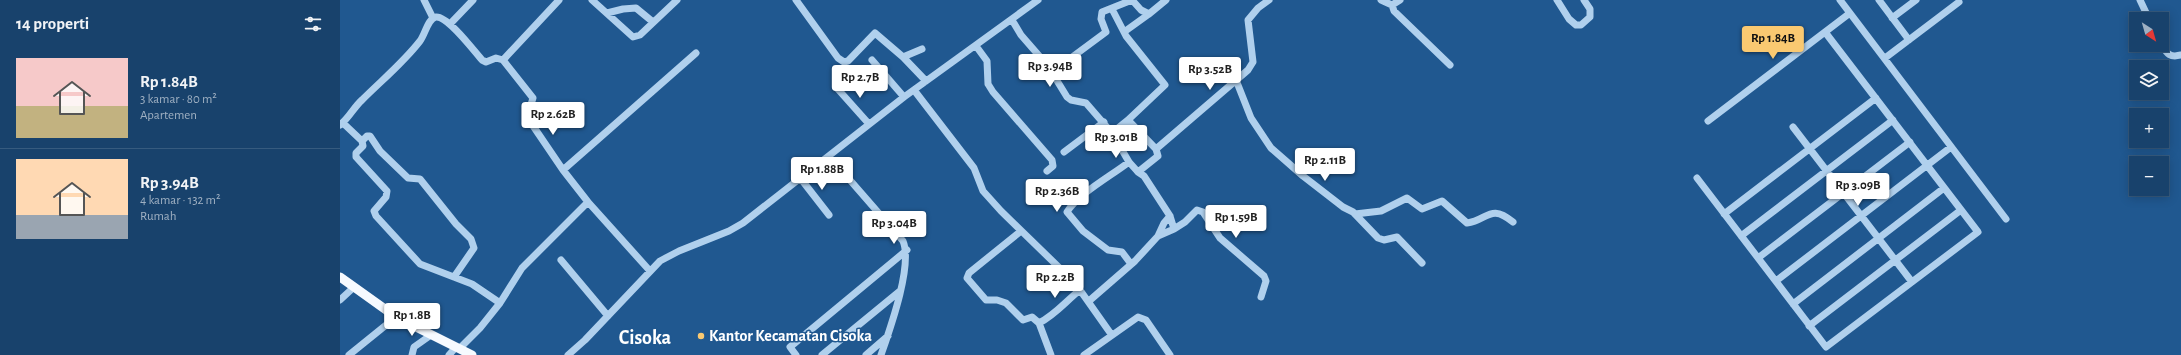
<!DOCTYPE html>
<html lang="id">
<head>
<meta charset="utf-8">
<style>
	body { margin:0; font-family:"Alegreya Sans",sans-serif; background:#214972; color:#f1f3f6; height:100vh; display:flex; flex-direction:column; font-size:15px; white-space:nowrap }
	* { box-sizing:border-box; margin:0 }
	p { font-size:13px; color:#9fb0c2 }
	.icon { flex:none; width:22px; height:22px; fill:none; stroke:currentColor; stroke-width:2; stroke-linecap:round; stroke-linejoin:round }
	.map { position:relative; flex:1; overflow:hidden }
	.drawer { display:flex; flex-direction:column; background:#18426c; width:340px }
	.drawer>* { flex:none }
	.needle { width:26px; rotate:143deg }
	.controls { position:absolute; left:1789px; top:12px; display:grid; gap:8px }
	.controls a { display:grid; place-items:center; width:40px; height:40px; border-radius:0px; background:#18426c; box-shadow:0 2px 10px #0003,0 0 0 1px #365b7f; font-size:20px }
	.price { position:absolute; translate:-50% -34px; padding:0 9px; border-radius:4px; background:#fff; color:#222; font-size:13px; line-height:26px; filter:drop-shadow(0 1px 2px #0008) }
	.price::after { content:''; position:absolute; left:50%; top:24px; width:12px; height:9px; margin-left:-6px; background:inherit; clip-path:polygon(0 0,100% 0,50% 100%) }
	.price.active { background:#fac971; color:#111 }
	ul { padding:0; list-style:none }
	li { display:flex; align-items:center; gap:12px; height:100px; padding:0 16px }
	li+li { border-top:1px solid #365b7f }
	li span { display:grid; place-items:center; flex:none; width:112px; height:80px; border-radius:0px; color:#555 }
	li>.icon { margin-inline-start:auto }
	span .icon { width:48px; height:48px; fill:#fffc; stroke-width:1 }
	li b { font-size:17px }
	h2 { display:flex; justify-content:space-between; align-items:center; height:48px; padding:0 16px; font-size:17px }
	main { display:flex; flex:1; min-height:0 }
	.map>svg:first-child { display:block }
	.lines { fill:none; stroke-linecap:round; stroke-linejoin:round }
	.minor { stroke:#b0d0ed; stroke-width:7 }
	.major { stroke:#f6faff; stroke-width:9 }
	.poi-dot { fill:#fac971; stroke:#205890; stroke-width:1.5 }
	.labels { text-anchor:middle; dominant-baseline:central; stroke-width:3; stroke-linejoin:round; paint-order:stroke }
	.poi-label { font-size:16px; font-weight:bold; fill:#fff; stroke:#205890; text-anchor:start }
	.district-label { font-size:20px; font-weight:bold; fill:#fff; stroke:#205890 }
</style>
</head>
<body>
<main>
<section class="drawer">
<h2>14 properti<svg class="icon" aria-label="filters" viewBox="0 0 24 24"><path d="M4 7h16M4 17h16"/><circle cx="9" cy="7" r="2"/><circle cx="15" cy="17" r="2"/></svg></h2>
<ul>
<li><span style="background:linear-gradient(#f6c9c9 60%,#c2b280 0)"><svg class="icon" aria-label="home" viewBox="0 0 24 24"><path d="M3 11l9-7 9 7M6 9v11h12V9"/></svg></span><div><b>Rp 1.84B</b><p>3 kamar · 80 m²</p><p>Apartemen</p></div></li>
<li><span style="background:linear-gradient(#ffd9b3 70%,#9aa5b1 0)"><svg class="icon" aria-label="home" viewBox="0 0 24 24"><path d="M3 11l9-7 9 7M6 9v11h12V9"/></svg></span><div><b>Rp 3.94B</b><p>4 kamar · 132 m²</p><p>Rumah</p></div></li>
</ul>
</section>
<div class="map">
<svg width="1841" height="355" viewBox="0 0 1841 355">
	<rect width="100%" height="100%" fill="#205890"/>
	<g class="lines">
		<!-- minor -->
		<path class="minor" d="M 84,0 L 93,18
			M 219,0 L 163,60 L 193,98 L 187,117 L 223,170 L 248,202 L 310,271
			M 252,0 L 293,37 L 300,35 L 337,0
			M 456,0 L 498,58 L 504,62 L 508,61 L 535,33 L 563,57 L 586,81
			M 792,0 L 801,10 L 809,14 L 826,0
			M 1041,0 L 1052,5 L 1060,0
			M 1217,0 L 1229,19 L 1236,25 L 1241,25 L 1250,17 L 1250,9 L 1244,0
			M 1500,0 L 1666,219
			M 1539,0 L 1569,40
			M 1800,0 L 1809,19
			M 1052,5 L 1054,11 L 1110,65
			M 772,9 L 786,36 L 825,85 L 788,120 L 816,149
			M 267,13 L 283,9 L 296,8 L 313,22
			M 1552,18 L 1576,0
			M 672,20 L 681,35 L 708,66 L 727,97 L 731,100 L 746,103 L 772,133
			M 110,24 L 133,0
			M 784,32 L 809,14
			M 1822,45 C 1827,54 1830,58 1841,55
			M 636,46 L 647,61 L 648,84 L 653,92 L 712,160 L 713,166 L 707,171
			M 563,57 L 582,49
			M 1545,58 L 1619,2
			M 532,60 L 564,97
			M 712,72 L 766,32 L 761,19 L 762,12 L 792,0
			M 896,80 L 911,118 L 931,148 L 963,176 L 1003,207 L 1013,212 L 1038,238 L 1044,240 L 1057,237 L 1082,263
			M 496,87 L 529,124
			M 574,90 L 634,168 L 643,191 L 661,211 L 735,283 L 771,334
			M 788,120 L 772,133 L 789,162 L 798,172
			M 1368,121 L 1510,13
			M 3,123 L 22,141 L 23,146 L 16,153 L 16,157 L 47,191 L 46,197 L 34,211 L 36,216 L 80,264 L 132,284 L 160,303
			M 0,125 C 9,118 14,107 22,100 C 42,80 63,63 80,41 C 85,35 88,18 96,17 C 108,16 134,51 142,60 L 146,62 L 156,58 L 163,60
			M 1453,127 L 1572,282
			M 22,141 L 27,136 L 30,136 L 40,151 L 68,178 L 80,179 L 116,224 L 131,239 L 134,248 L 114,277
			M 724,152 L 764,122
			M 489,156 L 563,241 C 573,265 550,329 541,355
			M 789,162 C 771,176 738,194 727,212 L 743,231 L 768,250 L 782,252 L 791,264
			M 223,170 L 356,53
			M 1357,178 L 1486,347 L 1638,232 L 1485,32
			M 461,179 L 489,215
			M 1015,214 L 1041,211 L 1067,198 L 1082,209 L 1102,201 L 1127,223 C 1148,220 1150,203 1173,222
			M 1384,214 L 1536,98
			M 681,231 L 629,273 L 627,278 L 646,300 L 657,300 L 666,303 L 683,320 L 692,317 L 699,323 L 711,355
			M 818,236 L 824,223 L 830,216
			M 1401,236 L 1553,120
			M 1418,258 L 1570,142
			M 221,260 L 268,316
			M 1436,281 L 1611,147
			M 921,297 L 926,281 L 924,276 L 880,238 L 863,212 L 857,210 L 845,222 L 834,229 L 830,216 L 804,176 L 798,172 L 818,156 L 816,149 L 908,70 L 913,62 L 908,20 L 918,8 L 929,0
			M 0,300 L 13,288
			M 749,301 L 795,261 L 818,236 L 834,229
			M 1453,304 L 1604,188
			M 699,323 C 715,315 726,301 740,290
			M 1469,326 L 1621,210
			M 120,348 L 140,328 L 160,303 L 182,268 L 248,202
			M 9,355 L 56,317
			M 72,355 L 74,347 L 91,335
			M 109,355 L 116,347
			M 228,355 L 245,340 L 320,261 L 339,251 L 389,231 L 403,223 L 564,97 L 698,0
			M 456,355 L 450,347 L 567,250
			M 482,355 L 560,291
			M 526,355 L 548,336
			M 744,355 L 798,317 L 806,320 L 830,355"/>
		<!-- major -->
		<path class="major" d="M 0,277 L 56,317 L 132,355"/>
	</g>
	<!-- markers -->
	<circle class="poi-dot" cx="361" cy="336" r="4"/>
	<g class="labels">
		<!-- poi labels -->
		<g class="poi-label">
			<text x="369" y="336">Kantor Kecamatan Cisoka</text>
		</g>
		<!-- district labels -->
		<g class="district-label">
			<text x="305" y="338">Cisoka</text>
		</g>
	</g>
</svg>
<div class="controls">
<a><svg class="needle" viewBox="-14 -14 28 28"><path d="M0-13l5 13h-10z" fill="#e53935"/><path d="M0 13l5-13h-10z" fill="#9fb0c2"/></svg></a>
<a><svg class="icon" aria-label="layers" viewBox="0 0 24 24"><path d="M12 4l9 5-9 5-9-5zM3 14l9 5 9-5"/></svg></a>
<a>+</a>
<a>−</a>
</div>
<b class="price active" style="left:1433px;top:60px">Rp 1.84B</b>
<b class="price" style="left:710px;top:88px">Rp 3.94B</b>
<b class="price" style="left:870px;top:91px">Rp 3.52B</b>
<b class="price" style="left:520px;top:99px">Rp 2.7B</b>
<b class="price" style="left:213px;top:136px">Rp 2.62B</b>
<b class="price" style="left:776px;top:159px">Rp 3.01B</b>
<b class="price" style="left:985px;top:182px">Rp 2.11B</b>
<b class="price" style="left:482px;top:191px">Rp 1.88B</b>
<b class="price" style="left:1518px;top:207px">Rp 3.09B</b>
<b class="price" style="left:717px;top:213px">Rp 2.36B</b>
<b class="price" style="left:896px;top:239px">Rp 1.59B</b>
<b class="price" style="left:554px;top:245px">Rp 3.04B</b>
<b class="price" style="left:715px;top:299px">Rp 2.2B</b>
<b class="price" style="left:72px;top:337px">Rp 1.8B</b>
</div>
</main>
</body>
</html>
